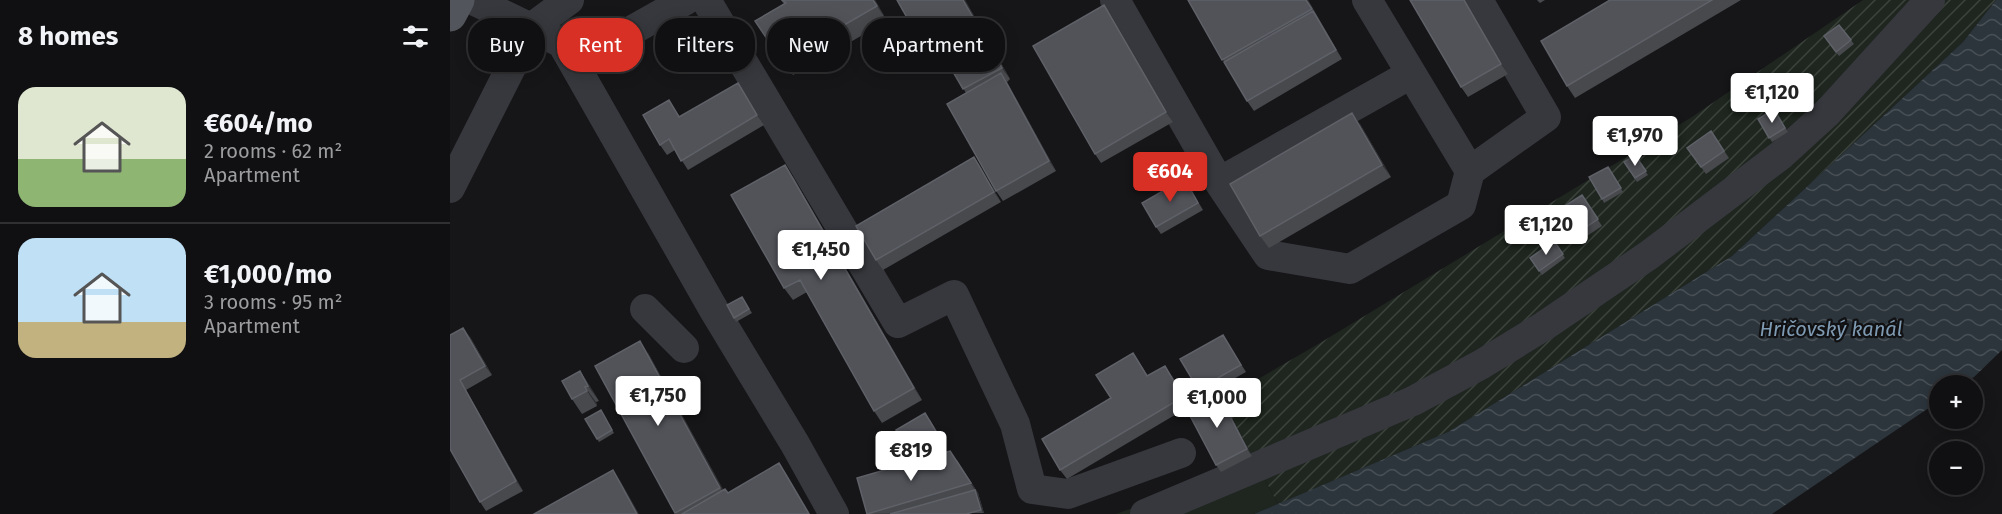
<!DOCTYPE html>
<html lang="en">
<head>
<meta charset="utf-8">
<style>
	body { margin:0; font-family:"Fira Sans",sans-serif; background:#19191b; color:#f1f3f6; height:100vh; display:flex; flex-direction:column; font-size:22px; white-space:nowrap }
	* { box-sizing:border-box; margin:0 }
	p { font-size:20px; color:#9c9d9f }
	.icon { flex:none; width:33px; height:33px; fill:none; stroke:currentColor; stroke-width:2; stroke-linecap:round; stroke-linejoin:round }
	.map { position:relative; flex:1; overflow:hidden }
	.side { display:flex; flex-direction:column; background:#101012; width:450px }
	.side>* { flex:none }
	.hud { position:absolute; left:18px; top:18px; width:570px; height:54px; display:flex; gap:12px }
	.fabs { position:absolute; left:1479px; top:375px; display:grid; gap:12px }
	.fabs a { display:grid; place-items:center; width:54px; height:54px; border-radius:50%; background:#101012; box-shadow:0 3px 15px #0003,0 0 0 2px #303032; font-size:30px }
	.price { position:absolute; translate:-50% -51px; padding:0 14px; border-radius:6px; background:#fff; color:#222; font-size:20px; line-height:39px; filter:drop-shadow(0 2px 3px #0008) }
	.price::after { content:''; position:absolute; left:50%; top:36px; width:18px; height:14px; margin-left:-9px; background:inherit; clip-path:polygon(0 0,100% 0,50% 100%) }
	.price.current { background:#d93025; color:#fff }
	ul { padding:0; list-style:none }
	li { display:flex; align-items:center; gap:18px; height:150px; padding:0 18px }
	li+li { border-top:2px solid #303032 }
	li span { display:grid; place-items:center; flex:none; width:168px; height:120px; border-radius:18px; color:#555 }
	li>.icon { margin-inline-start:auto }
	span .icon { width:72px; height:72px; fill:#fffc; stroke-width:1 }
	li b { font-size:26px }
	h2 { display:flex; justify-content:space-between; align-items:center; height:72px; padding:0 18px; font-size:26px }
	.tag { padding:0 21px; border-radius:24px; background:#101012; box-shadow:0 3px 15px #0003,0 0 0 2px #303032; font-size:21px; line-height:54px }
	.tag.current { background:#d93025; color:#fff }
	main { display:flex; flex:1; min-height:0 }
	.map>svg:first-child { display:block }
	.green { fill:#1e261f }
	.garden { fill:url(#garden-furrows) }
	.water { fill:url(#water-waves) }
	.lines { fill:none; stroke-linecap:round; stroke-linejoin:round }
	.minor { stroke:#37383d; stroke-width:30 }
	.major { stroke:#53555c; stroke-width:33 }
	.wall { fill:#47494d }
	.shaded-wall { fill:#2f3033 }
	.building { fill:#525359; stroke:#5f6168; stroke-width:1.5 }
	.labels { text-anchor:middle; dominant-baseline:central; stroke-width:4.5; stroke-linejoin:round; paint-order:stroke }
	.water-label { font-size:20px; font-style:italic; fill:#7f9bb3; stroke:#111113 }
</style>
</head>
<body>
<main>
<section class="side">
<h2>8 homes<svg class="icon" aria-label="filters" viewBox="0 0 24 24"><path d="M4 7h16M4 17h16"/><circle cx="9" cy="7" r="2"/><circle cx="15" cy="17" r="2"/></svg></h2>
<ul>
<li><span style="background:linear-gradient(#dfe7d0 60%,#8fb573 0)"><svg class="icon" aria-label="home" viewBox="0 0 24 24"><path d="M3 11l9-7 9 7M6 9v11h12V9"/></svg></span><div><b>€604/mo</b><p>2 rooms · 62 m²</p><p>Apartment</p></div></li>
<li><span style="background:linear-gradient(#bfe0f5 70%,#c2b280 0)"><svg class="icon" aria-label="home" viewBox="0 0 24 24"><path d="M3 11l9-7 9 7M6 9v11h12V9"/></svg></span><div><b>€1,000/mo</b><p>3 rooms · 95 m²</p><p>Apartment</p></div></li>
</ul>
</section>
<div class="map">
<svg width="1552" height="514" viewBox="0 0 1552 514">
	<defs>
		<pattern id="garden-furrows" width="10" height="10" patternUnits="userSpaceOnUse" patternTransform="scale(1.5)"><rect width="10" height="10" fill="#1e261f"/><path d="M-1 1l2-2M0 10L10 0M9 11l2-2" fill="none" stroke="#3c433d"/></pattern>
		<pattern id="water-waves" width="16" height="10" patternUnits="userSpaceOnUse" patternTransform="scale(1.5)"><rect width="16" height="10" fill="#2c353c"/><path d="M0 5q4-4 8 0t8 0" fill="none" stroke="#485056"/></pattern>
	</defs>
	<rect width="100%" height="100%" fill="#161618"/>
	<!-- green -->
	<path class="green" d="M 803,458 L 828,504 L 804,514 L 666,514 L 710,498 Z"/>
	<!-- garden -->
	<path class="garden" d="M 1413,0 L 1546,0 L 1513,42 L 1282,256 L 998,432 L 828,504 L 772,400 L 870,343 L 1242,117 Z"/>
	<!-- water -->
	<path class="water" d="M 1546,0 L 1552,0 L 1552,350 L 1524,377 L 1512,385 L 1490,386 L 1489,401 L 1322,514 L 804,514 L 998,432 L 1282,256 L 1513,42 Z"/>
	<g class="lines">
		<!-- minor -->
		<path class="minor" d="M 23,0 L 112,43 L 147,50 L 236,0
			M 256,0 L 448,323 L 504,295 L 565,424 L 582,489 L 618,494 L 731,453
			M 665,0 L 769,182 L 818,255 L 900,269 L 1011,205 L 1020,171 L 1096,117 L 1028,0
			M 917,0 L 1020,171
			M 112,43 L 264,310 L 345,444 L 384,514
			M 769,182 L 961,74
			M 0,188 L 81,28 L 119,0
			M 195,309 L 234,348
			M 695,514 L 963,401 L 1032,364 L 1094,326 L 1199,255 L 1331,155 L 1377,113 L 1480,0"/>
		<!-- major -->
		<path class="major" d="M 0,15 L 8,0"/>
	</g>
	<!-- wall -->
	<path class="wall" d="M 331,0 L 425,0 L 437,21 L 343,75 L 305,21 L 334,4 Z
		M 447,0 L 515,0 L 560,79 L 557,82 L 606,171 L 553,201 L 546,191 L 516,93 L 500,65 L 489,72 L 481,60 Z
		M 738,0 L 858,0 L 892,59 L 804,111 L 797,101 Z
		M 1015,0 L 1058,74 L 1018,97 L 1011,87 Z
		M 1087,0 L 1095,0 L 1090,3 Z
		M 1160,0 L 1291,0 L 1125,98 L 1117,86 Z
		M 654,5 L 661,14 L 723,122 L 651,163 L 645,154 Z
		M 1389,25 L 1404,44 L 1389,56 L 1374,36 Z
		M 295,93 L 314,125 L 238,170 L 225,150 L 217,155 L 210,145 L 219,100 L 230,117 Z
		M 1324,109 L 1338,132 L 1322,142 L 1308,119 Z
		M 910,124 L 941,177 L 819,248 L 810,236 Z
		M 1261,131 L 1279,158 L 1256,174 L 1237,148 Z
		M 1185,155 L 1198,175 L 1187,182 L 1174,162 Z
		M 524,157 L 551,202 L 433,270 L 426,260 Z
		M 1158,167 L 1173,192 L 1154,203 L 1152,199 Z
		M 343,177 L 472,400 L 432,423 L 424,411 L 357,292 L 343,300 L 334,288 Z
		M 737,183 L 753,210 L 711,234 L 706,227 L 734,186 Z
		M 1132,195 L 1152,226 L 1131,240 L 1110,209 Z
		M 1104,241 L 1115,258 L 1092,275 L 1080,258 Z
		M 292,297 L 302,313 L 286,322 L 284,318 Z
		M 0,335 L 20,337 L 42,375 L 16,390 L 73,491 L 36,511 L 30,502 Z
		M 773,335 L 796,372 L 753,396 L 748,389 Z
		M 198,353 L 273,490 L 278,493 L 329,463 L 337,475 L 360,514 L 226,514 L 145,366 Z
		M 683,353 L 698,376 L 722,376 L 740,406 L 617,479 L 610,470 L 661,398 Z
		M 130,371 L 149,401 L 146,402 L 147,406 L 132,414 L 122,399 Z
		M 768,393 L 772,400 L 802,456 L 771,472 L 766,465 Z
		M 151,410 L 164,433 L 149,442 L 147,439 Z
		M 480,420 L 492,440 L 462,457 L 457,450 Z
		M 507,460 L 528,493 L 534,513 L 417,514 L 407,478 Z"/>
	<!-- shaded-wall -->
	<path class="shaded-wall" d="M 423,0 L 425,0 L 437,21 Z
		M 513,0 L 515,0 L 560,79 L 552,68 Z
		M 856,0 L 858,0 L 870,21 Z
		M 1014,0 L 1015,0 L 1058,74 L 1051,64 Z
		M 654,5 L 661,14 L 723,122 L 716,112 Z
		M 863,11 L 870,21 L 892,59 L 886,50 Z
		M 551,73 L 557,83 L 606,171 L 599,161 Z
		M 288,83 L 295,93 L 314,125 L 307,115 Z
		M 902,113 L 910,124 L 941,177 L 932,165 Z
		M 524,157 L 531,167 L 551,202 L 544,192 Z
		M 335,165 L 343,177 L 472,400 L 464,388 Z
		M 13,328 L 20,337 L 42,375 L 35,366 Z
		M 190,341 L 198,353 L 279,500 L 270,488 Z
		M 715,366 L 722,376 L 740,406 L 733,397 Z
		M 130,371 L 140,386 L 149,401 L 138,386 Z
		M 10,380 L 16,390 L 73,491 L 66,481 Z
		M 135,387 L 146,402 L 147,406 L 137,391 Z
		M 768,393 L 772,400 L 802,456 L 797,449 Z
		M 500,451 L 528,493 L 534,513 L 531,510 L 525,490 Z
		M 329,463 L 337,475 L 360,514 L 359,514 Z
		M 163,470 L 171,482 L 189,514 L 187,514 Z"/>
	<!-- building -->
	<path class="building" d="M 332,0 L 423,0 L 427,6 L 332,61 L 305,21 L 336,3 Z
		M 447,0 L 513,0 L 552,68 L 513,89 L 492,53 L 481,60 Z
		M 738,0 L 856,0 L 862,9 L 772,60 Z
		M 960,0 L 1014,0 L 1051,64 L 1011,87 Z
		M 1160,0 L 1262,0 L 1117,86 L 1091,41 Z
		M 654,5 L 716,112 L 645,154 L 583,46 Z
		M 863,11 L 886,50 L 797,101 L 774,62 Z
		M 1389,25 L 1401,40 L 1386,52 L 1374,36 Z
		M 551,73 L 599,161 L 546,191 L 497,104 Z
		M 288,83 L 307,115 L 231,161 L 219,139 L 210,145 L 193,115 L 219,100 L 229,117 Z
		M 1324,109 L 1335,128 L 1319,138 L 1308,119 Z
		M 902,113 L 932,165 L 810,236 L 780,184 Z
		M 1261,131 L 1274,151 L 1251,167 L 1237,148 Z
		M 1185,155 L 1196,171 L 1185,178 L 1174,162 Z
		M 524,157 L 544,192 L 426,260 L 406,226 Z
		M 335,165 L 464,388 L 424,411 L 350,280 L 334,288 L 281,195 Z
		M 1158,167 L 1171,188 L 1152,199 L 1139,177 Z
		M 730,181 L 733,186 L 737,183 L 748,203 L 706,227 L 692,203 Z
		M 1132,195 L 1148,219 L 1126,234 L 1110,209 Z
		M 1104,241 L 1113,254 L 1089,271 L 1080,258 Z
		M 292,297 L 299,309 L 284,318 L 277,305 Z
		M 13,328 L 35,366 L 10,380 L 66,481 L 30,502 L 0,449 L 0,335 Z
		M 773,335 L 791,365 L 748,389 L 730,359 Z
		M 190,341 L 270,488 L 225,513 L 145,366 Z
		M 683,353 L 697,376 L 715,366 L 733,397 L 610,470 L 592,439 L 661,398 L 646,375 Z
		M 130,371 L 138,386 L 135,387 L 137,391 L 122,399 L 112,381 Z
		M 768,393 L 797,449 L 766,465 L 737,410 Z
		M 151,410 L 162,430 L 147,439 L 135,419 Z
		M 475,413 L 487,433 L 457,450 L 446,430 Z
		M 500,451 L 521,483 L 417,514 L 407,478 Z
		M 329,463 L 359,514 L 232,514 L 275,489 L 278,493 Z
		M 163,470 L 187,514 L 84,514 Z
		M 525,490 L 531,510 L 516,514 L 440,514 Z"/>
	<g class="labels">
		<!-- water labels -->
		<g class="water-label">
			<text x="1381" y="329">Hričovský kanál</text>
		</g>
	</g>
</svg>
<div class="fabs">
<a>+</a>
<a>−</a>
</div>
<b class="price" style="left:1322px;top:124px">€1,120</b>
<b class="price" style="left:1185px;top:167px">€1,970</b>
<b class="price current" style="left:720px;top:203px">€604</b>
<b class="price" style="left:1096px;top:256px">€1,120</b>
<b class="price" style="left:371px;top:281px">€1,450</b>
<b class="price" style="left:208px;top:427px">€1,750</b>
<b class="price" style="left:767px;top:429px">€1,000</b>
<b class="price" style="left:461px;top:482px">€819</b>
<div class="hud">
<a class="tag">Buy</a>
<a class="tag current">Rent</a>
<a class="tag">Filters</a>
<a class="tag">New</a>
<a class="tag">Apartment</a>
</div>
</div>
</main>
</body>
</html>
